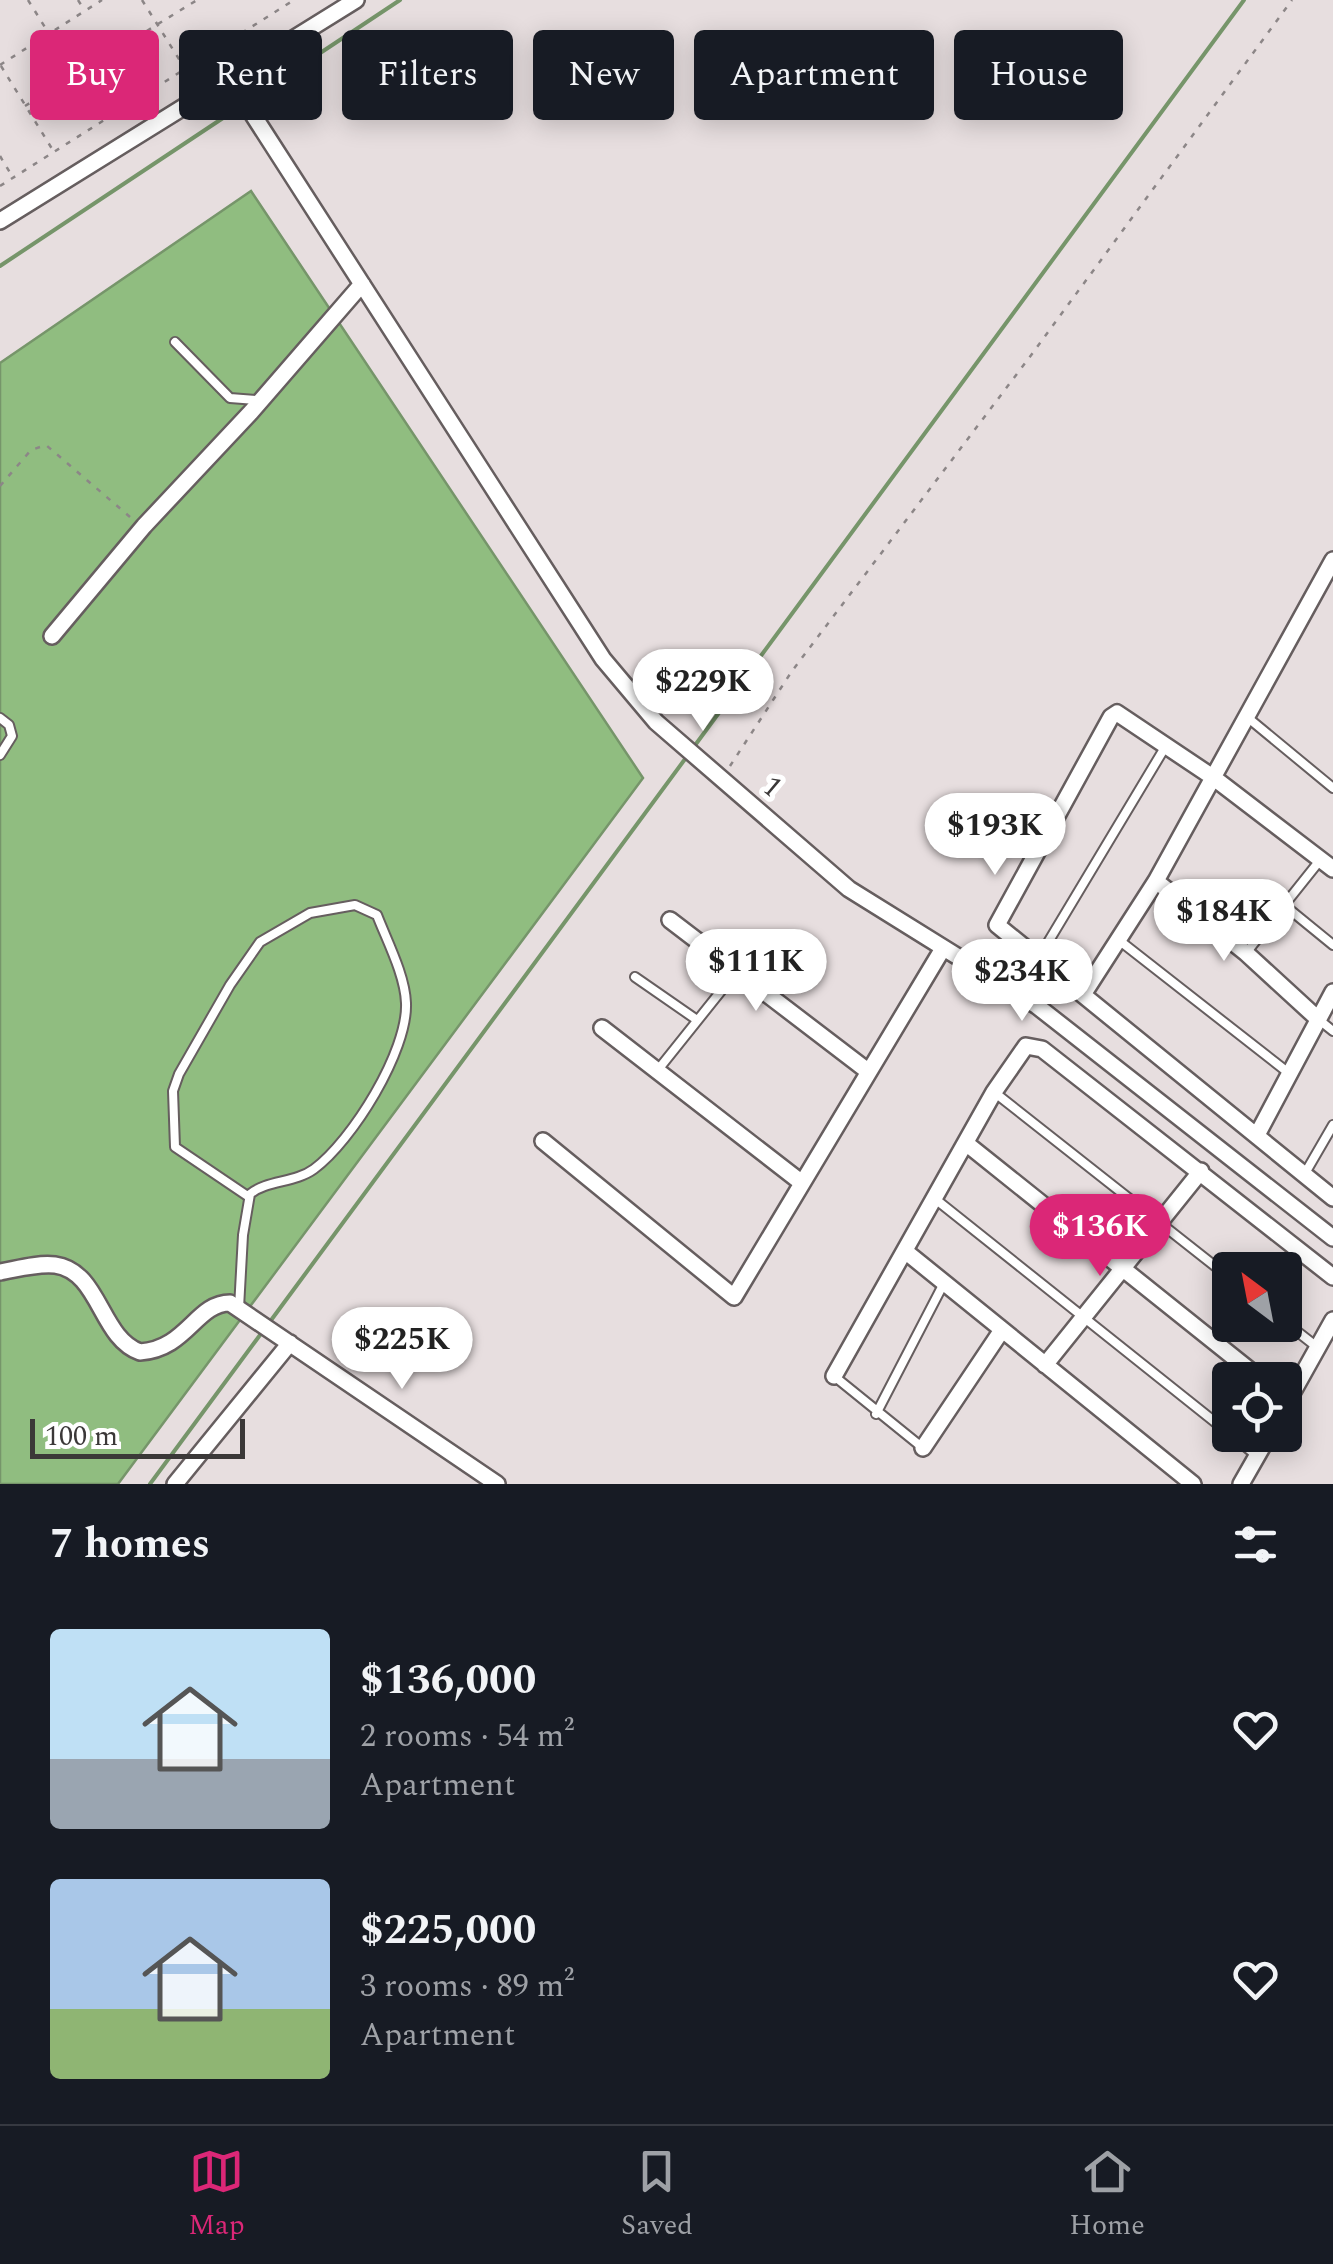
<!DOCTYPE html>
<html lang="en">
<head>
<meta charset="utf-8">
<style>
	body { margin:0; font-family:Spectral,serif; background:#20242c; color:#f1f3f6; height:100vh; display:flex; flex-direction:column; font-size:38px; white-space:nowrap }
	* { box-sizing:border-box; margin:0 }
	p { font-size:32px; color:#9ea1a6 }
	.icon { flex:none; width:55px; height:55px; fill:none; stroke:currentColor; stroke-width:2; stroke-linecap:round; stroke-linejoin:round }
	.map { position:relative; height:1484px; overflow:hidden }
	.panel { display:flex; flex-direction:column; background:#171b24; flex:1 }
	.panel>* { flex:none }
	.top-card { position:absolute; left:30px; top:30px; width:1275px; height:90px; display:flex; gap:20px }
	.needle { width:65px; rotate:328deg }
	.tools { position:absolute; left:1212px; top:1252px; display:grid; gap:20px }
	.tools a { display:grid; place-items:center; width:90px; height:90px; border-radius:10px; background:#171b24; box-shadow:0 5px 25px #0003; font-size:50px }
	.scale { position:absolute; left:30px; bottom:25px; width:215px; box-sizing:border-box; padding-left:10px; border:5px solid #3b3838; border-top:0; font-size:28px; line-height:35px; white-space:nowrap; color:#3b3838; -webkit-text-stroke:8px #fff; paint-order:stroke }
	.price { position:absolute; translate:-50% -85px; padding:0 22px; border-radius:35px; background:#fff; color:#222; font-size:32px; line-height:65px; filter:drop-shadow(0 2px 5px #0008) }
	.price::after { content:''; position:absolute; left:50%; top:60px; width:30px; height:22px; margin-left:-15px; background:inherit; clip-path:polygon(0 0,100% 0,50% 100%) }
	.price.selected { background:#db2777; color:#fff }
	ul { padding:0; list-style:none }
	li { display:flex; align-items:center; gap:30px; height:250px; padding:0 50px }
	li span { display:grid; place-items:center; flex:none; width:280px; height:200px; border-radius:10px; color:#555 }
	li>.icon { margin-inline-start:auto }
	span .icon { width:120px; height:120px; fill:#fffc; stroke-width:1 }
	li b { font-size:42px }
	h2 { display:flex; justify-content:space-between; align-items:center; height:120px; padding:0 50px; font-size:42px }
	.pill { padding:0 35px; border-radius:10px; background:#171b24; box-shadow:0 5px 25px #0003; font-size:35px; line-height:90px }
	.pill.selected { background:#db2777; color:#fff }
	.tab-bar { display:flex; justify-content:space-around; align-items:center; height:140px; border-top:2px solid #363941; background:#171b24; font-size:28px; color:#9ea1a6 }
	.tab-bar a { display:grid; justify-items:center; gap:5px }
	.tab-bar .selected { color:#db2777 }
	.map>svg:first-child { display:block }
	.water { fill:#90bd80; stroke:#76956a; stroke-width:2.5 }
	.lines { fill:none; stroke-linecap:round; stroke-linejoin:round }
	.stream { stroke:#76956a; stroke-width:4 }
	.service-casing { stroke:#665e5f; stroke-width:12 }
	.minor-casing { stroke:#665e5f; stroke-width:20 }
	.path { stroke:#8c8687; stroke-width:2.5; stroke-dasharray:5 8; stroke-linecap:butt }
	.service { stroke:#fff; stroke-width:8 }
	.minor { stroke:#fff; stroke-width:15 }
	.labels { text-anchor:middle; dominant-baseline:central; stroke-width:10; stroke-linejoin:round; paint-order:stroke }
	.street-label { font-size:30px; fill:#3b3838; stroke:#fff }
</style>
</head>
<body>
<div class="map">
<svg width="1333" height="1484" viewBox="0 0 1333 1484">
	<rect width="100%" height="100%" fill="#e7dedf"/>
	<!-- water -->
	<path class="water" d="M 251,191 L 643,778 L 118,1484 L 0,1484 L 0,363 Z"/>
	<g class="lines">
		<!-- stream -->
		<path class="stream" d="M 269,87 L 400,0
			M 0,266 L 223,118
			M 693,748 L 1244,0
			M 269,1323 L 688,755
			M 150,1484 L 263,1331"/>
		<!-- service casing -->
		<g class="service-casing">
			<path id="service" d="M 175,342 L 230,398 L 256,400
				M 1247,717 L 1333,788
				M 0,718 L 9,725 L 12,736 L 0,755
				M 1284,905 L 1333,945
				M 1120,941 L 1290,1074
				M 1246,953 L 1321,859
				M 1038,959 L 1167,744
				M 635,977 L 697,1020
				M 1318,1019 L 1333,1031
				M 657,1071 L 737,971
				M 994,1092 L 1230,1278
				M 1304,1175 L 1333,1125
				M 934,1198 L 1230,1434
				M 239,1308 L 243,1235 L 250,1194 C 267,1180 295,1183 314,1169 C 352,1141 408,1051 406,1003 C 405,975 387,941 377,915 L 355,905 L 310,913 L 260,942 L 230,985 L 179,1074 L 173,1091 L 175,1147 L 249,1197
				M 1285,1322 L 1317,1347
				M 834,1376 L 923,1448
				M 876,1414 L 944,1283
				M 1231,1435 L 1257,1456"/>
		</g>
		<!-- minor casing -->
		<g class="minor-casing">
			<path id="minor" d="M 230,79 L 603,659 L 656,722 L 849,889 L 1037,1006 L 1333,1238
				M 0,221 L 356,0
				M 52,636 L 144,526 L 251,412 L 362,284
				M 1333,869 L 1214,778 L 1117,713 L 1111,717 L 997,925 L 1333,1198
				M 1156,881 L 1246,953 L 1318,1019
				M 670,920 L 869,1072
				M 1084,993 L 1156,881 L 1333,560
				M 602,1028 L 802,1183
				M 1257,1135 L 1333,992
				M 543,1141 L 734,1297 L 942,950
				M 967,1144 L 1262,1380
				M 905,1251 L 1193,1484
				M 0,1272 C 17,1269 37,1263 55,1265 C 100,1271 100,1338 140,1352 C 187,1349 196,1303 230,1303 L 497,1484
				M 1045,1365 L 1201,1171
				M 834,1376 L 994,1092 L 1026,1046 L 1042,1049 L 1333,1277
				M 1285,1406 L 1333,1320
				M 923,1448 L 1002,1330
				M 175,1484 L 290,1343
				M 1241,1484 L 1269,1435"/>
		</g>
		<!-- path -->
		<path class="path" d="M 28,0 L 48,32
			M 78,0 L 85,11
			M 142,0 L 184,67
			M 0,65 L 102,0
			M 1,66 L 54,152
			M 25,106 L 197,0
			M 0,156 L 12,176
			M 0,186 L 294,0
			M 0,486 L 31,450 L 46,445 L 130,517
			M 730,766 L 792,671 L 1029,358 L 1292,0"/>
		<!-- service -->
		<use href="#service" class="service"/>
		<!-- minor -->
		<use href="#minor" class="minor"/>
	</g>
	<g class="labels">
		<!-- street labels -->
		<g class="street-label">
			<text transform="translate(772 787) rotate(40)">1</text>
		</g>
	</g>
</svg>
<div class="tools">
<a><svg class="needle" viewBox="-14 -14 28 28"><path d="M0-13l5 13h-10z" fill="#e53935"/><path d="M0 13l5-13h-10z" fill="#9ea1a6"/></svg></a>
<a><svg class="icon" aria-label="locate" viewBox="0 0 24 24"><circle cx="12" cy="12" r="6"/><path d="M12 2v4M12 18v4M2 12h4M18 12h4"/></svg></a>
</div>
<div class="scale">100 m</div>
<b class="price" style="left:703px;top:734px">$229K</b>
<b class="price" style="left:995px;top:878px">$193K</b>
<b class="price" style="left:1224px;top:964px">$184K</b>
<b class="price" style="left:756px;top:1014px">$111K</b>
<b class="price" style="left:1022px;top:1024px">$234K</b>
<b class="price selected" style="left:1100px;top:1279px">$136K</b>
<b class="price" style="left:402px;top:1392px">$225K</b>
<div class="top-card">
<a class="pill selected">Buy</a>
<a class="pill">Rent</a>
<a class="pill">Filters</a>
<a class="pill">New</a>
<a class="pill">Apartment</a>
<a class="pill">House</a>
</div>
</div>
<section class="panel">
<h2>7 homes<svg class="icon" aria-label="filters" viewBox="0 0 24 24"><path d="M4 7h16M4 17h16"/><circle cx="9" cy="7" r="2"/><circle cx="15" cy="17" r="2"/></svg></h2>
<ul>
<li><span style="background:linear-gradient(#bfe0f5 65%,#9aa5b1 0)"><svg class="icon" aria-label="home" viewBox="0 0 24 24"><path d="M3 11l9-7 9 7M6 9v11h12V9"/></svg></span><div><b>$136,000</b><p>2 rooms · 54 m²</p><p>Apartment</p></div><svg class="icon" aria-label="heart" viewBox="0 0 24 24"><path d="M12 20l-8-8c-3-5 5-10 8-4 3-6 11-1 8 4z"/></svg></li>
<li><span style="background:linear-gradient(#a9c7e8 65%,#8fb573 0)"><svg class="icon" aria-label="home" viewBox="0 0 24 24"><path d="M3 11l9-7 9 7M6 9v11h12V9"/></svg></span><div><b>$225,000</b><p>3 rooms · 89 m²</p><p>Apartment</p></div><svg class="icon" aria-label="heart" viewBox="0 0 24 24"><path d="M12 20l-8-8c-3-5 5-10 8-4 3-6 11-1 8 4z"/></svg></li>
</ul>
</section>
<nav class="tab-bar">
<a class="selected"><svg class="icon" aria-label="map" viewBox="0 0 24 24"><path d="M3 6l6-2 6 2 6-2v14l-6 2-6-2-6 2zM9 4v14M15 6v14"/></svg>Map</a>
<a><svg class="icon" aria-label="saved" viewBox="0 0 24 24"><path d="M7 4h10v16l-5-4-5 4z"/></svg>Saved</a>
<a><svg class="icon" aria-label="home" viewBox="0 0 24 24"><path d="M3 11l9-7 9 7M6 9v11h12V9"/></svg>Home</a>
</nav>
</body>
</html>
